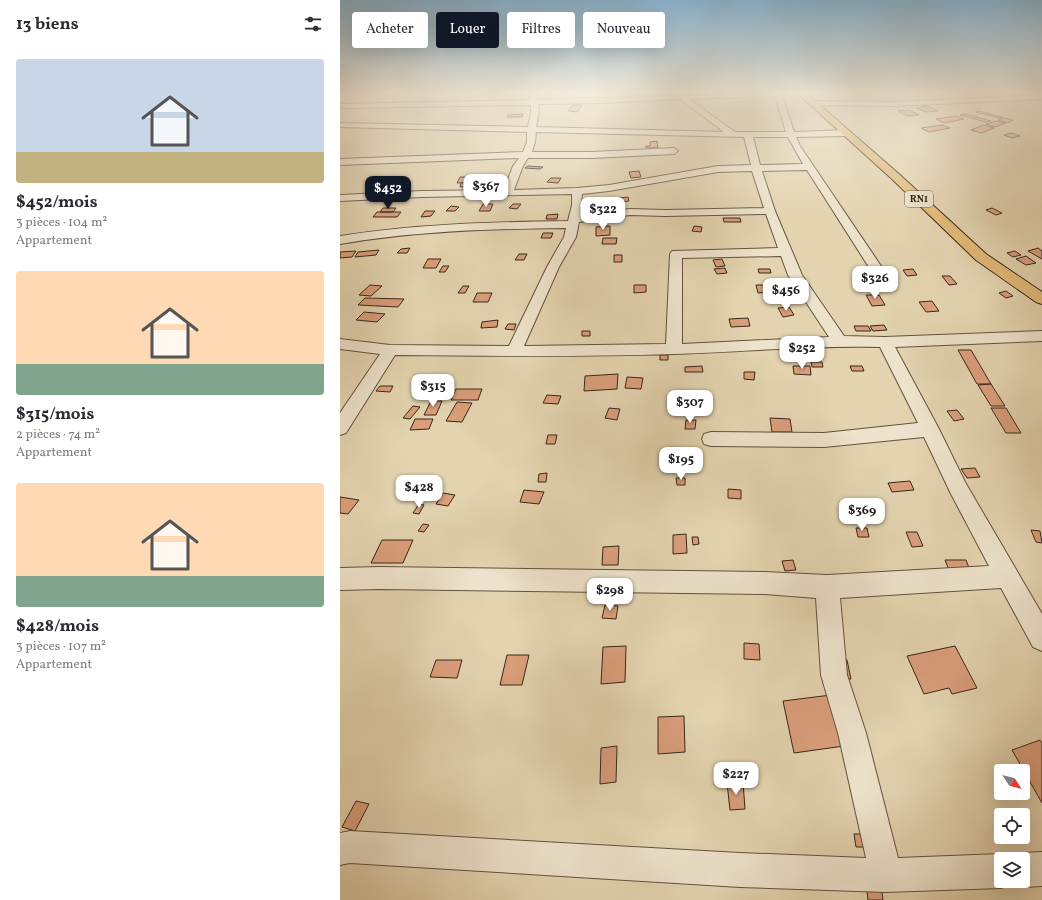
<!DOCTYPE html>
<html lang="fr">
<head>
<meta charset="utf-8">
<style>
	body { margin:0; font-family:Vollkorn,serif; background:#f7f7f7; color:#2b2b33; height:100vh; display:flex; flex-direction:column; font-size:15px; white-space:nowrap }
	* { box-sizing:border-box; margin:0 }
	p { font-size:13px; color:#7c7c81 }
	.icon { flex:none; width:22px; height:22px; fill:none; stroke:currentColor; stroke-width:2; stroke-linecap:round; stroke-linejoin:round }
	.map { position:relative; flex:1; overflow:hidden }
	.side { display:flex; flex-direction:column; background:#fff; width:340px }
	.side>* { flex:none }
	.guide { position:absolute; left:12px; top:12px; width:380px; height:36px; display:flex; gap:8px }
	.needle { width:26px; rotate:126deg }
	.controls { position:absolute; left:654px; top:764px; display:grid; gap:8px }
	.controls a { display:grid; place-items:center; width:36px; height:36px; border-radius:4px; background:#fff; box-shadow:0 4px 16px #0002; font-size:20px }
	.price { position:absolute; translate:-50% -34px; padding:0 9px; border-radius:8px; background:#fff; color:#222; font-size:13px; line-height:26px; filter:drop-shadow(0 1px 2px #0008) }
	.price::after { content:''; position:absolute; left:50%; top:24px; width:12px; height:9px; margin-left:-6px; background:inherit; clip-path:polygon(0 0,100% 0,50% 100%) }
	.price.current { background:#111827; color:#fff }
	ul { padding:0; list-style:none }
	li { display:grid; align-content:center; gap:8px; height:212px; padding:0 16px }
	li span { display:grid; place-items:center; height:124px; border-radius:4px; color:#555 }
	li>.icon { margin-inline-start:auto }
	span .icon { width:72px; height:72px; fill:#fffc; stroke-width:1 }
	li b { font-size:17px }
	h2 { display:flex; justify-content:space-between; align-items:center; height:48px; padding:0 16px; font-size:17px }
	.pill { padding:0 14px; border-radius:4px; background:#fff; box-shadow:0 4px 16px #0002; font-size:14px; line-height:36px }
	.pill.current { background:#111827; color:#fff }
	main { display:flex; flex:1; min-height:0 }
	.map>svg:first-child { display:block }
	.building { fill:#da9e7a; stroke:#392619 }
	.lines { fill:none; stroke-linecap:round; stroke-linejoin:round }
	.minor-casing { stroke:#64513e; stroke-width:2 }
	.highway-casing { stroke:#392619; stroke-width:2 }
	.minor { fill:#ede2cb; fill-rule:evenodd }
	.highway { fill:#e2ba78; fill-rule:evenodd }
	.labels { text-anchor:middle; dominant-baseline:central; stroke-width:3.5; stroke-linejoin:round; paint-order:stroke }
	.shield { fill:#ede2cb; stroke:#6f5e4e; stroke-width:1 }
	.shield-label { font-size:10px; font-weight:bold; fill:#392619 }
</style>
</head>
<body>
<main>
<section class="side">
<h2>13 biens<svg class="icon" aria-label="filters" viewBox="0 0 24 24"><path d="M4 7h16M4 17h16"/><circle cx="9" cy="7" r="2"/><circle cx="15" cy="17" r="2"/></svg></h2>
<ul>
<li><span style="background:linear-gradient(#c9d6e8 75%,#c2b280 0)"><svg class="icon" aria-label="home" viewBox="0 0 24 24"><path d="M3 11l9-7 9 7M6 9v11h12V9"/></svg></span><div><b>$452/mois</b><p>3 pièces · 104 m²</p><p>Appartement</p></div></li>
<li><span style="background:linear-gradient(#ffd9b3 75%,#7fa58c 0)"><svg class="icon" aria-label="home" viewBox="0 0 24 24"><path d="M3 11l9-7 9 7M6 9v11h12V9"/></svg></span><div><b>$315/mois</b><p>2 pièces · 74 m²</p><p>Appartement</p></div></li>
<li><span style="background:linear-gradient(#ffd9b3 75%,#7fa58c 0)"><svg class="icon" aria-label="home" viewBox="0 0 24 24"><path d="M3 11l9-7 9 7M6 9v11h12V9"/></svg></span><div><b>$428/mois</b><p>3 pièces · 107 m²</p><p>Appartement</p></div></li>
</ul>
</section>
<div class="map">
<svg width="702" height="900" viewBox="0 0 702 900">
	<rect width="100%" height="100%" fill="#e3d3af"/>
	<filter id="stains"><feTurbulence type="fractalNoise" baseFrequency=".005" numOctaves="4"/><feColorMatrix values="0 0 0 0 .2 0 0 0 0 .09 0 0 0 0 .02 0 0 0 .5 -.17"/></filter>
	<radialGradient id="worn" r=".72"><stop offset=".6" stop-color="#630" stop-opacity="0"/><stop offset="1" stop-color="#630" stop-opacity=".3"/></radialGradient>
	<!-- building -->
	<path class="building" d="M 233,105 L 242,105 L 237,112 L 228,111 Z
		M 588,106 L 598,111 L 586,112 L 576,108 Z
		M 569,110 L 579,115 L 567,116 L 558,111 Z
		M 639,111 L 662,117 L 659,118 L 636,112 Z
		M 183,114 L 182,117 L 167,117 L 168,115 Z
		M 625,114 L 651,121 L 646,122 L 620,115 Z
		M 616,116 L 624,119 L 604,123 L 596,119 Z
		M 664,118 L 673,120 L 667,123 L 658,120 Z
		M 657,121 L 665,123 L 655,127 L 646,124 Z
		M 602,125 L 610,128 L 589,132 L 581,128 Z
		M 644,125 L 654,128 L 641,133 L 631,130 Z
		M 672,133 L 680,136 L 672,138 L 664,135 Z
		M 317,141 L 318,148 L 306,148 L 306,146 L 310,146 L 310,142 Z
		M 188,166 L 203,167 L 200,169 L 185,168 Z
		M 299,171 L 301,177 L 291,178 L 289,172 Z
		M 120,177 L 133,177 L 130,182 L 117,183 Z
		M 149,177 L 151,181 L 141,182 L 139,178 Z
		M 211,178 L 221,178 L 218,183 L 207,182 Z
		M 135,182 L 134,186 L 120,187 L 121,183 Z
		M 288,197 L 289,201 L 280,202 L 279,198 Z
		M 143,204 L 153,204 L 150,211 L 139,211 Z
		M 173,204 L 181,204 L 177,209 L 169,208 Z
		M 111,206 L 119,207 L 115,211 L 106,211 Z
		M 43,208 L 56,208 L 53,212 L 40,212 Z
		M 652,208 L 662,213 L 656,215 L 646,210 Z
		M 85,211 L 95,211 L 91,216 L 81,217 Z
		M 37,212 L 61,212 L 57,217 L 33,217 Z
		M 218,214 L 217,219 L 206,219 L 207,215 Z
		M 383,218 L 400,218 L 401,222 L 384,222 Z
		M 270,226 L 270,235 L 256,236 L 256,227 Z
		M 354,226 L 362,227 L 361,232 L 352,231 Z
		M 203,233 L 213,233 L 211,238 L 201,238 Z
		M 263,238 L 277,238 L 276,244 L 262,244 Z
		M 70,248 L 67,253 L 57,253 L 61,249 Z
		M 698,248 L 702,251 L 702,259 L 688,251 Z
		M 39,250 L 36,255 L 15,257 L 18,252 Z
		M 16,251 L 12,257 L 0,258 L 0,252 Z
		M 675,251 L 681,255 L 673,257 L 667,253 Z
		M 179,254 L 187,254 L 184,260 L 175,260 Z
		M 274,255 L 282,255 L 282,262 L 274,262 Z
		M 686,256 L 696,263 L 686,265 L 676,259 Z
		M 88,259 L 101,259 L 96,268 L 83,268 Z
		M 382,259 L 385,266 L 376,267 L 373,260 Z
		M 103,266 L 109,266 L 105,272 L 99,272 Z
		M 385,268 L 387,273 L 377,274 L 374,269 Z
		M 418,269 L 430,269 L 431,273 L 419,273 Z
		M 573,269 L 577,275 L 567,276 L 563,270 Z
		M 602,276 L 610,276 L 617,284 L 609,285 Z
		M 30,285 L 42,286 L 31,296 L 19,295 Z
		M 294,285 L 306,285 L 306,292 L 294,293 Z
		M 416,285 L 427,285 L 429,292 L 418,293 Z
		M 123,286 L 129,286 L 125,293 L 118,293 Z
		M 666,291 L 673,296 L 666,298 L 659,293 Z
		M 137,293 L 152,293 L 148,302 L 133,302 Z
		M 526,295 L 539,295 L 545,305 L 532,306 Z
		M 25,298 L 64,299 L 58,307 L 18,305 Z
		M 592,301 L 599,311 L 586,312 L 579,302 Z
		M 449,307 L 454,315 L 443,317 L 438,308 Z
		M 24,312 L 45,314 L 37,322 L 16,320 Z
		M 408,318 L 410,326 L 391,327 L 389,319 Z
		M 158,320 L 157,327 L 141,328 L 142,322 Z
		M 168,324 L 176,324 L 174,330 L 165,329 Z
		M 544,325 L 547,330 L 533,331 L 530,326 Z
		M 514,326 L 528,326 L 531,331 L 516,331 Z
		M 242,331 L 250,331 L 250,336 L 242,336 Z
		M 618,350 L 631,350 L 651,384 L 637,384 Z
		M 320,355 L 328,355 L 328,360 L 320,360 Z
		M 471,362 L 482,362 L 483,367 L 472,367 Z
		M 362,366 L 363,372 L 345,372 L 345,367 Z
		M 453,366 L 470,366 L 471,375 L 454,374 Z
		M 510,366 L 522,366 L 524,371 L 512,371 Z
		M 404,372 L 415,372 L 414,380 L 404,379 Z
		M 278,374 L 277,389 L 244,391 L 245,376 Z
		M 287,377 L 303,378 L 301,389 L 285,388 Z
		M 651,384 L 665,406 L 651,406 L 638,385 Z
		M 40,386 L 53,386 L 50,392 L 36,391 Z
		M 116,389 L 142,389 L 138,400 L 111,400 Z
		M 330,394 L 339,394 L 338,403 L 329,403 Z
		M 207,395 L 221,396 L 218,404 L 203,403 Z
		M 91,401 L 102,401 L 96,415 L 84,415 Z
		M 117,402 L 132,403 L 122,422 L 106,421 Z
		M 73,406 L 80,407 L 70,419 L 63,418 Z
		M 269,408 L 280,409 L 277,420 L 265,418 Z
		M 651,408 L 666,408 L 681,433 L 666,433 Z
		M 617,410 L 624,419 L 614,421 L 607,411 Z
		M 430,418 L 450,419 L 452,432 L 432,432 Z
		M 75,419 L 93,419 L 89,429 L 70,430 Z
		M 346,420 L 356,420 L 355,429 L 345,429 Z
		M 208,435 L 217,435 L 215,444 L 206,444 Z
		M 635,468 L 640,477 L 627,478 L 621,469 Z
		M 207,473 L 206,482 L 198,482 L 199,474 Z
		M 336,478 L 345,478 L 345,485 L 337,485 Z
		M 570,481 L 574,490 L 552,492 L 548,483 Z
		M 388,489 L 401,490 L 401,499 L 388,498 Z
		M 184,490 L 204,492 L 199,504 L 180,502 Z
		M 103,493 L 115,495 L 108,506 L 96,504 Z
		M 0,497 L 19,500 L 8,514 L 0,513 Z
		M 79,504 L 84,505 L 79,514 L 73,513 Z
		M 83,524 L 89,525 L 84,532 L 78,531 Z
		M 516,528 L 527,528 L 529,537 L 518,537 Z
		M 691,530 L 700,531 L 702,543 L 696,542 Z
		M 566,532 L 577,532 L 583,546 L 572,547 Z
		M 346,534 L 347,553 L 333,554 L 333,535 Z
		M 352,537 L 358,537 L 359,544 L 353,545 Z
		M 42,540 L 73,540 L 63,563 L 31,563 Z
		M 279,546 L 278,565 L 262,565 L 263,547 Z
		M 453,560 L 456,570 L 445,571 L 442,561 Z
		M 605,560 L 626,560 L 631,573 L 610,573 Z
		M 265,605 L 278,606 L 276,619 L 262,618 Z
		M 404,643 L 419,644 L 420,660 L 404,659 Z
		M 286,646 L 285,682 L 261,684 L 263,647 Z
		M 615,646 L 637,688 L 612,694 L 609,688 L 584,694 L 567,656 Z
		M 167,655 L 189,655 L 182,685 L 160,685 Z
		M 96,660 L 122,660 L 117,678 L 90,677 Z
		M 507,660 L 511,679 L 498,679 L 494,661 Z
		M 491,695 L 504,746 L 454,753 L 443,701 Z
		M 344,716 L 345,752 L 318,754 L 318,717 Z
		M 700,740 L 702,743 L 702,803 L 672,750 Z
		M 277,746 L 276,782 L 260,784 L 261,748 Z
		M 403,782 L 405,809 L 390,810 L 387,783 Z
		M 16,801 L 29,804 L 15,831 L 2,827 Z
		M 514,834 L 531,834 L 533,847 L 516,847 Z
		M 526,882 L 541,884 L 543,900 L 528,900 Z"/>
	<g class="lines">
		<!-- minor casing -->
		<g class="minor-casing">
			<path id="minor" d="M 189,93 L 196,93 L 197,100 L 441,93 L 454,132 L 506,130 L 510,133 L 506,136 L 456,137 L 460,146 L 543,269 L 542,272 L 532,272 L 467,170 L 422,171 L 435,211 L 462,275 L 504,336 L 545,337 L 702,331 L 702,341 L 555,347 L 599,429 L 625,482 L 702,614 L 702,651 L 693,647 L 661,588 L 500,598 L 507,675 L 526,733 L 558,858 L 661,854 L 671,859 L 683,853 L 702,852 L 702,886 L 683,887 L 673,882 L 661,888 L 546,892 L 400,887 L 10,863 L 0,865 L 0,833 L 10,831 L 400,853 L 526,858 L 498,733 L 481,675 L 476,598 L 425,594 L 40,589 L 0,590 L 0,568 L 40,567 L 425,572 L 487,575 L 649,566 L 611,494 L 584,437 L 484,447 L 371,446 L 364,444 L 362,439 L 364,434 L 371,432 L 484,433 L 578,423 L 540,347 C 471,345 402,352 334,354 C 241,357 148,356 55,355 L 6,433 L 0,435 L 0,413 L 40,354 L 0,349 L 0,339 L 50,345 L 169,346 L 207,267 L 224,237 L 226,228 C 150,229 75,231 0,244 L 0,236 C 76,224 151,222 228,221 L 232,205 L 232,194 L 82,197 L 0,201 L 0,195 L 82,191 L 164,190 L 173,166 L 179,158 L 0,165 L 0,159 L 183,152 L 187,142 L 187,132 L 0,127 L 0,123 L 188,127 L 191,112 L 191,105 L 1,108 L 0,104 L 190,100 ZM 435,96 L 446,132 L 395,132 L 349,99 ZM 340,99 L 384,132 L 196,127 L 199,112 L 198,104 L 260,103 ZM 196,132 L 404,137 L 411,165 L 378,166 L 269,185 L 237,188 L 174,190 L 183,166 L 188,158 L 252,158 L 334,154 L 338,151 L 334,148 L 252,152 L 192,152 L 195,142 ZM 413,137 L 448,137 L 463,164 L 420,165 ZM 412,171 L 424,208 L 325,210 L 290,209 L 240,215 L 242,194 L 269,191 L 378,172 ZM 426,214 L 438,248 L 332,251 L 330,254 L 326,344 L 184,346 L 219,267 L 236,237 L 239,222 L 290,215 L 325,216 ZM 441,256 L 448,275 L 489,337 L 342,344 L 342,258 ZM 661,859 L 683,859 L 683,881 L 661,881 Z
				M 702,95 L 702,99 L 554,106 L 472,105 L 468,103 L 472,101 L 554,102 Z"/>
		</g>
		<!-- highway casing -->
		<g class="highway-casing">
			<path id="highway" d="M 457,93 L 466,93 L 560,175 L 646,254 L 702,292 L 702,304 L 696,302 L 636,260 L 552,179 Z"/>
		</g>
		<!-- minor -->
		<use href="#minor" class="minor"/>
		<!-- highway -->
		<use href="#highway" class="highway"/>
	</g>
	<!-- sky -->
	<linearGradient id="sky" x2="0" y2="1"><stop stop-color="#88b5d3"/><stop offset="0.42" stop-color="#f2ebdb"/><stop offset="1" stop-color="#f2ebdb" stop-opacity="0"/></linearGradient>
	<rect width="702" height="219" fill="url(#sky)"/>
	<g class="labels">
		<!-- shield labels -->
		<rect class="shield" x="565" y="191" width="28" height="16" rx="3"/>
		<g class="shield-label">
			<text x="579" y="199">RN1</text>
		</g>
	</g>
	<rect width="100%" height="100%" filter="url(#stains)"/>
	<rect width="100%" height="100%" fill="url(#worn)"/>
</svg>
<div class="controls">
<a><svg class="needle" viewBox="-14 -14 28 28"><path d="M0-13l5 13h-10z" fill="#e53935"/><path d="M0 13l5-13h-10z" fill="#7c7c81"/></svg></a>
<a><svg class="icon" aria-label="locate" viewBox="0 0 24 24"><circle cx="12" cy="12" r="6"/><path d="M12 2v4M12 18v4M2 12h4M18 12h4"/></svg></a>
<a><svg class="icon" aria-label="layers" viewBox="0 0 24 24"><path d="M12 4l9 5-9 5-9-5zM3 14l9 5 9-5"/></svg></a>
</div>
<b class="price" style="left:146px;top:208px">$367</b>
<b class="price current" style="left:48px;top:210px">$452</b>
<b class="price" style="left:263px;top:231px">$322</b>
<b class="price" style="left:535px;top:300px">$326</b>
<b class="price" style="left:446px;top:312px">$456</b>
<b class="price" style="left:462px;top:370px">$252</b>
<b class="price" style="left:93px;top:408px">$315</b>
<b class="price" style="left:350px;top:424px">$307</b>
<b class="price" style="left:341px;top:481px">$195</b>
<b class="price" style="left:79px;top:509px">$428</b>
<b class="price" style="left:522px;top:532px">$369</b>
<b class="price" style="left:270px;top:612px">$298</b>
<b class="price" style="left:396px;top:796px">$227</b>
<div class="guide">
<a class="pill">Acheter</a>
<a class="pill current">Louer</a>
<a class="pill">Filtres</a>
<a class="pill">Nouveau</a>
</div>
</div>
</main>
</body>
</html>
